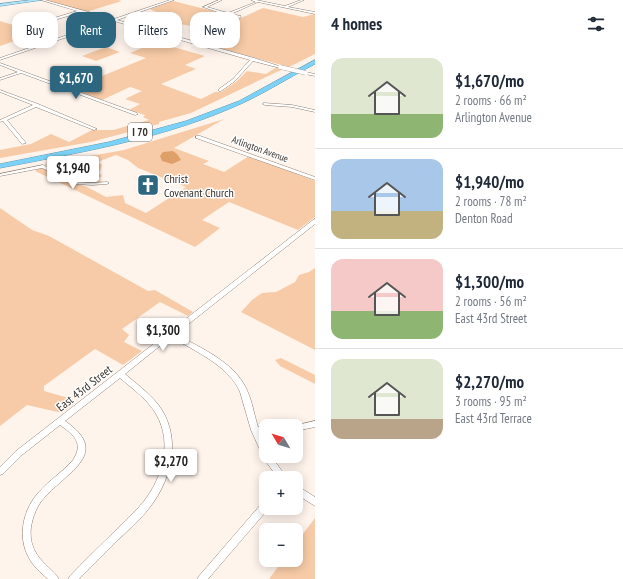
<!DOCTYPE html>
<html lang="en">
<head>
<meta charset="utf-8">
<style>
	body { margin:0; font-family:"PT Sans Narrow",sans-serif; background:#f2f2f3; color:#1f2937; height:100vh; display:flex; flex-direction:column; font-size:15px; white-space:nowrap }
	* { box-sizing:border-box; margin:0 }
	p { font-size:13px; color:#747a83 }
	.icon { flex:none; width:22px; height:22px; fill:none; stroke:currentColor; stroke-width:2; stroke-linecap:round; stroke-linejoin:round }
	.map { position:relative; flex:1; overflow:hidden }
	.drawer { display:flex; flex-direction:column; background:#fff; width:308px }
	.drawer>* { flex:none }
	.top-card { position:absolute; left:12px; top:12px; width:243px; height:36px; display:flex; gap:8px }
	.needle { width:26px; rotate:308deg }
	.buttons { position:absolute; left:259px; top:419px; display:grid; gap:8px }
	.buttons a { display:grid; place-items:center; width:44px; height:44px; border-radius:8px; background:#fff; box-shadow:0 2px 10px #0003; font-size:20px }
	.price { position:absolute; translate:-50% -34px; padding:0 9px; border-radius:4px; background:#fff; color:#222; font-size:13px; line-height:26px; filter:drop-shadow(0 1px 2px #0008) }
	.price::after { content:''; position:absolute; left:50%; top:24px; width:12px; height:9px; margin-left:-6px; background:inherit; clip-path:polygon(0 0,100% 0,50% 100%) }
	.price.selected { background:#2c667f; color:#fff }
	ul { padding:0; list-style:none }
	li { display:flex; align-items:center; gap:12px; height:100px; padding:0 16px }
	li+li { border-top:1px solid #e0e1e3 }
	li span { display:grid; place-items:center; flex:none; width:112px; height:80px; border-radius:12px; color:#555 }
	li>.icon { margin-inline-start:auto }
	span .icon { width:48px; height:48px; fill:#fffc; stroke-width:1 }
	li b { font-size:17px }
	h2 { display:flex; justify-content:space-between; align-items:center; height:48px; padding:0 16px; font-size:17px }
	.tag { padding:0 14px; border-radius:12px; background:#fff; box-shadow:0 2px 10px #0003; font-size:14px; line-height:36px }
	.tag.selected { background:#2c667f; color:#fff }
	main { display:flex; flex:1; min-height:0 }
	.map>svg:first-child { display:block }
	.green { fill:#f7cba7 }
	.water { fill:#de9f69 }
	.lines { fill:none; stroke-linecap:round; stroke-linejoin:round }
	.minor-casing { stroke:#8e7f73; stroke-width:1 }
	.major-casing { stroke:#6399b0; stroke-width:1 }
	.highway-casing { stroke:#6399b0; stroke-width:1 }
	.minor { fill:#fff; fill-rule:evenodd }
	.major { fill:#afe4fb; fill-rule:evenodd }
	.highway { fill:#7ad2f8; fill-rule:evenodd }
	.minor-bridge-far1-casing { stroke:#8e7f73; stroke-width:3.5; stroke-linecap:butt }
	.minor-bridge-casing { stroke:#8e7f73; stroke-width:4.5; stroke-linecap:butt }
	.minor-bridge-far1 { stroke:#fff; stroke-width:3 }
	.minor-bridge { stroke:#fff; stroke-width:4 }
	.labels { text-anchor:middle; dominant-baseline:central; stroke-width:3; stroke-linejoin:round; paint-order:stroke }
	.far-street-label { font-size:10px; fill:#37302b; stroke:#fff }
	.shield { fill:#fff; stroke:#736e6b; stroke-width:1 }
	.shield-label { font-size:11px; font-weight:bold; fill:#37302b }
	.poi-label { font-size:12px; fill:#37302b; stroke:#fff; text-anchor:start }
	.street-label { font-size:12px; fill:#37302b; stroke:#fff }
</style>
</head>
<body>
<main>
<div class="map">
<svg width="315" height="579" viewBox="0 0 315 579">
	<rect width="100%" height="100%" fill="#fff4ec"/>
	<!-- green -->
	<path class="green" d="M 47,0 L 118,0 L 122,1 L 86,12 Z
		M 173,1 L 241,18 L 263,8 L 303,17 L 315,14 L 315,54 L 289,67 L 208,45 L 217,41 L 194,34 L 195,32 L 189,31 L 192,28 L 192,26 L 179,24 L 150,9 Z
		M 0,21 L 23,28 L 17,31 L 32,35 L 0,46 Z
		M 156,42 L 205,56 L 185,65 L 196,69 L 161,84 L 201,99 L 215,92 L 221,92 L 236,82 L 247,71 L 266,74 L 277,67 L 283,69 L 191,113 L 159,122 L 159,124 L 91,142 L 0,158 L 0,150 L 31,144 L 51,134 L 69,142 L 92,130 L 113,130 L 149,120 L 143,117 L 145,115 L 129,110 L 140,104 L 125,99 L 142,91 L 130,87 L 102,100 L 65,86 L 95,74 L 102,76 L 146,58 L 130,53 Z
		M 106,47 L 120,52 L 96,61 L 82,56 Z
		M 224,119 L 174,148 L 209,161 L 203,164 L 224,172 L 249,156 L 315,181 L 315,217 L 298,230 L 229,202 L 202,220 L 220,228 L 195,247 L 35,171 L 39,168 L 44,168 L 53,174 L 76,184 L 85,186 L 106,197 L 123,195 L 125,203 L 146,213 L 186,187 L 138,168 L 128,160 L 116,155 L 97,162 L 102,165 L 99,173 L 102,176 L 97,179 L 103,182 L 80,182 L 45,164 L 124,150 Z
		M 0,208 L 32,230 L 49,236 L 148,291 L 155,290 L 193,312 L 188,316 L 160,302 L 122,329 L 129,335 L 124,342 L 142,351 L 123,365 L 95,349 L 44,386 L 44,391 L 72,399 L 75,403 L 62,413 L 27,405 L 0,426 Z
		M 315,268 L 315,350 L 241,312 L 252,300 L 262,293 L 276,292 L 295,282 L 299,275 L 309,272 Z
		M 281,358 L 315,375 L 315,384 L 280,366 L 275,360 Z
		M 315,518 L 315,579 L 269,579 L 283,560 L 296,560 L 296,543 Z"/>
	<!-- water -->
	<path class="water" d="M 173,151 L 177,154 L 181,160 L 172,164 L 162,161 L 160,156 L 163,152 Z"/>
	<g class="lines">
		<!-- minor casing -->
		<g class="minor-casing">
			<path id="minor" d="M 41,0 L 45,0 L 114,19 L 170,0 L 174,0 L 117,20 L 254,58 L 282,67 L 280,68 L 253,61 L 235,81 L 221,91 L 219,91 L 219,89 L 233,79 L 250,60 L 114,21 L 0,60 L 0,58 L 111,20 L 81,12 L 25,29 L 25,27 L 77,11 Z
				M 219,0 L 222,0 L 207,7 L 228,13 L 256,2 L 251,0 L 256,0 L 285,6 L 301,0 L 304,0 L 288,7 L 315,12 L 315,14 L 258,2 L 231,14 L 241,16 L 240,18 L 226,15 L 203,7 Z
				M 0,63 L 137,113 L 138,114 L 135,115 L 21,73 L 0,80 L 0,78 L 18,72 L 0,65 Z
				M 305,72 L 315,74 L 315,76 L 305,74 Z
				M 0,90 L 38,104 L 97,129 L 94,130 L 36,107 L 7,120 L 26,143 L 22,144 L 3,121 L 0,122 L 0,120 L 33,105 L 0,92 Z
				M 264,103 L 292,105 L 315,110 L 315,112 L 292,107 L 265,105 L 263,104 Z
				M 196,136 L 200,136 L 315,177 L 315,180 L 196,138 Z
				M 43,165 L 78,182 L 92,183 L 107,182 L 109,183 L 107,184 L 92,185 L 77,184 L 42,168 L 0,176 L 0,174 Z
				M 315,219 L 315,224 L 176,334 C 200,348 233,361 246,388 C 252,400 254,414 258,427 L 266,427 L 266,433 L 260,433 L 266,447 L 266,456 L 271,456 L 287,478 L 278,478 L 264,459 L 256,441 L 251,430 L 240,392 C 229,366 195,351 171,337 L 125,374 C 138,385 153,396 162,410 C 182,443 170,484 146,512 C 138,522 127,531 118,540 C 105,553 92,566 79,579 L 68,579 L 70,576 C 83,562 97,549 111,535 C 120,526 130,517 139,507 C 161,483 174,444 156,414 C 148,400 133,389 120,378 L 65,421 C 112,453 67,472 45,497 C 37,505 33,516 31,527 C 30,535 31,544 35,551 C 40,561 50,568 57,576 L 59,579 L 48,579 C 41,573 33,566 29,558 C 17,537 23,509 39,492 C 49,480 63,472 73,460 C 84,443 74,435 60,425 L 22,455 L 3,474 L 0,475 L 0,467 L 16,451 L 313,220 Z
				M 315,421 L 315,427 L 296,431 L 296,426 L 293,426 Z
				M 296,485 L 315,497 L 315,506 L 296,494 Z
				M 266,501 L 266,508 L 269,508 L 208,579 L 197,579 L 199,576 L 263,502 Z"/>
		</g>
		<!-- major casing -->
		<g class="major-casing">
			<path id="major" d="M 31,0 L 42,0 L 0,6 L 0,4 Z"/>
		</g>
		<!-- highway casing -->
		<g class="highway-casing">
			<path id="highway" d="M 315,60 L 315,64 C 286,79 259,97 229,109 C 156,140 77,153 0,168 L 0,164 L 109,142 L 186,121 L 239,101 Z"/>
		</g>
		<!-- minor -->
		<use href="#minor" class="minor"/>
		<!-- major -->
		<use href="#major" class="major"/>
		<!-- highway -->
		<use href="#highway" class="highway"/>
		<!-- minor-bridge-far1 casing -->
		<g class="minor-bridge-far1-casing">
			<path id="minor-bridge-far1" d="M 280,67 L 284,68"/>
		</g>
		<!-- minor-bridge casing -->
		<g class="minor-bridge-casing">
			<path id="minor-bridge" d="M 280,67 L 306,73"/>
		</g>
		<!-- minor-bridge-far1 -->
		<use href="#minor-bridge-far1" class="minor-bridge-far1"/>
		<!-- minor-bridge -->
		<use href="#minor-bridge" class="minor-bridge"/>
	</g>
	<!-- icons -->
	<defs>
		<g id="church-square" transform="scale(1.15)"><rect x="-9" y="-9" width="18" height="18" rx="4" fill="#2c667f" stroke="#fff"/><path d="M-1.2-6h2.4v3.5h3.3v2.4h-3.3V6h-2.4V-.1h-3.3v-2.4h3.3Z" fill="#fff"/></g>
	</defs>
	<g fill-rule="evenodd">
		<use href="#church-square" x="148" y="185"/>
	</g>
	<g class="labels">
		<!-- far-street labels -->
		<g class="far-street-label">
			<text transform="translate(260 149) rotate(20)">Arlington Avenue</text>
		</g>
		<!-- shield labels -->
		<rect class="shield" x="128" y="123" width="24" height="18" rx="3"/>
		<g class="shield-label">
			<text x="140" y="132">I 70</text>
		</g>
		<!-- poi labels -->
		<g class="poi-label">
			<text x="164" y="178">Christ<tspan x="164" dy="14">Covenant Church</tspan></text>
		</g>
		<!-- street labels -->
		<g class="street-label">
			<text transform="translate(84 388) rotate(-38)">East 43rd Street</text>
		</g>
	</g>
</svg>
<div class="buttons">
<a><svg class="needle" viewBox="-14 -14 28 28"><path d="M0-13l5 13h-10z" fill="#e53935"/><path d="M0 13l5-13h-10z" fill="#747a83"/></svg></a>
<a>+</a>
<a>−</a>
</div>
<b class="price selected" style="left:76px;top:100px">$1,670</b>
<b class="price" style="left:73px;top:190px">$1,940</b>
<b class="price" style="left:163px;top:352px">$1,300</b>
<b class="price" style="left:171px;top:483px">$2,270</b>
<div class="top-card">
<a class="tag">Buy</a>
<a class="tag selected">Rent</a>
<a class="tag">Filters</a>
<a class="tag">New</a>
</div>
</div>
<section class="drawer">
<h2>4 homes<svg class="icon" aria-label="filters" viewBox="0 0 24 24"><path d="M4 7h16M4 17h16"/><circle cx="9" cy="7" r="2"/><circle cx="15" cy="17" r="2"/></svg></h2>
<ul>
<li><span style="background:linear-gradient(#dfe7d0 70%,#8fb573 0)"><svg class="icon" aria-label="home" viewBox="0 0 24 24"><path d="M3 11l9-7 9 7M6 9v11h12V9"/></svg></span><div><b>$1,670/mo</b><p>2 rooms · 66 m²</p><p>Arlington Avenue</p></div></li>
<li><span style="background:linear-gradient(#a9c7e8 65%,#c2b280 0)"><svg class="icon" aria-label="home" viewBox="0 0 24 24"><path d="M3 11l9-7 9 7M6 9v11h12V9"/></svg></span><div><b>$1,940/mo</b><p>2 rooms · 78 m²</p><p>Denton Road</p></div></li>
<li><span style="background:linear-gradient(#f6c9c9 65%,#8fb573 0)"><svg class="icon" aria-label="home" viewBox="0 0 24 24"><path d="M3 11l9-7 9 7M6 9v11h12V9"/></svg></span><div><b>$1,300/mo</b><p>2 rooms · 56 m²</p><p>East 43rd Street</p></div></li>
<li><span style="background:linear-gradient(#dfe7d0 75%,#b9a48a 0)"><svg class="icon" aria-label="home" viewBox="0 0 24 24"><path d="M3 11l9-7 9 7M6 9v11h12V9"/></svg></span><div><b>$2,270/mo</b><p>3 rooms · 95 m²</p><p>East 43rd Terrace</p></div></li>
</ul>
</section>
</main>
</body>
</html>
